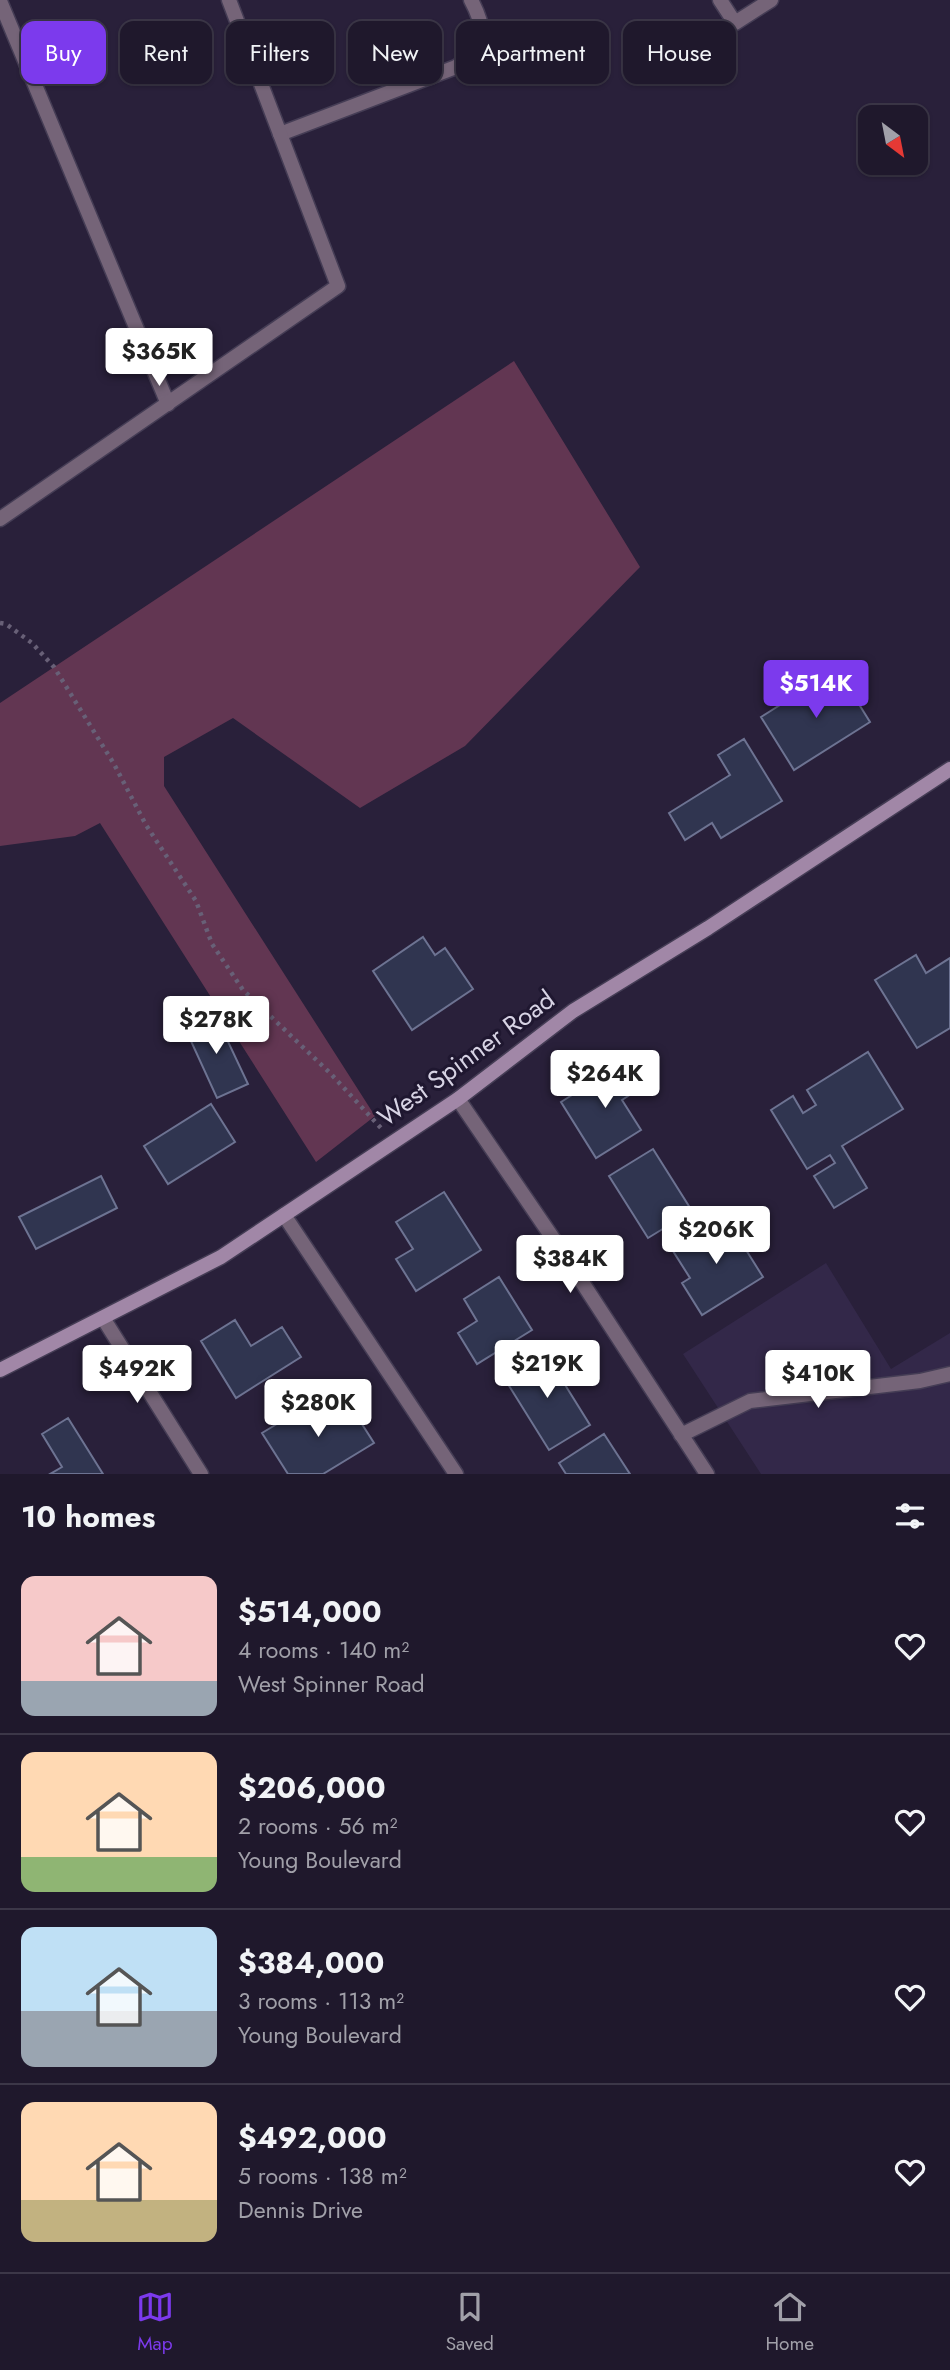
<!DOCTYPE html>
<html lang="en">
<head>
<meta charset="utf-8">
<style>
	body { margin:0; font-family:Jost,sans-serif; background:#2c2538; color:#f1f3f6; height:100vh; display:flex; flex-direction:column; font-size:26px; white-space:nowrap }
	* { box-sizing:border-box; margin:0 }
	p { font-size:23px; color:#a1a0a9 }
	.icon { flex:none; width:38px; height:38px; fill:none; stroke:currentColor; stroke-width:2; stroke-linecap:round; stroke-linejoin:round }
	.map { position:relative; height:1474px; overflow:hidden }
	.panel { display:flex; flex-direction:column; background:#1f182c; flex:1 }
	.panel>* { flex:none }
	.banner { position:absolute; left:21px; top:21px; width:908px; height:63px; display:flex; gap:14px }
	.needle { width:46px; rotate:148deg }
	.buttons { position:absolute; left:858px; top:105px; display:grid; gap:14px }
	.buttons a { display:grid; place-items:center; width:70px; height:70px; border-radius:14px; background:#1f182c; box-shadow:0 2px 5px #0004,0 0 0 2px #3c3748; font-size:35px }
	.price { position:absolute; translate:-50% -60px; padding:0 16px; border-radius:7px; background:#fff; color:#222; font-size:23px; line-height:46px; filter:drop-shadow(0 2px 4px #0008) }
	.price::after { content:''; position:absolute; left:50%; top:42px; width:21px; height:16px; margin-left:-10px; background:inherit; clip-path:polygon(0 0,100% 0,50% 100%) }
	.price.current { background:#7c3aed; color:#fff }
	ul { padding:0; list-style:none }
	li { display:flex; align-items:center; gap:21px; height:175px; padding:0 21px }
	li+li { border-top:2px solid #3c3748 }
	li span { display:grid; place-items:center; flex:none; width:196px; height:140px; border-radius:14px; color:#555 }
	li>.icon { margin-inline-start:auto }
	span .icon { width:84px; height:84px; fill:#fffc; stroke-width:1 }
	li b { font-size:30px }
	h2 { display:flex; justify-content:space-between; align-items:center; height:84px; padding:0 21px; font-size:30px }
	.pill { padding:0 24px; border-radius:14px; background:#1f182c; box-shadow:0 2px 5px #0004,0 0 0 2px #3c3748; font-size:24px; line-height:63px }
	.pill.current { background:#7c3aed; color:#fff }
	.tabs { display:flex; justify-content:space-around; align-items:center; height:98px; border-top:2px solid #3c3748; background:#1f182c; font-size:19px; color:#a1a0a9 }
	.tabs a { display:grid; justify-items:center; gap:4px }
	.tabs .current { color:#7c3aed }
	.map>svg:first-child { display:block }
	.built { fill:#332849 }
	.green { fill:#623652 }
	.building { fill:#303550; stroke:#6d7392; stroke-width:2 }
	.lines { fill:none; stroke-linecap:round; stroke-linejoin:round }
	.lane-casing { stroke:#453d55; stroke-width:17 }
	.street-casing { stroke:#453d55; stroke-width:17 }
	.secondary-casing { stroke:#453d55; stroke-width:17 }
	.path { stroke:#686077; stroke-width:4.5; stroke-dasharray:3.5 5; stroke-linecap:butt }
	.lane { stroke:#756478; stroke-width:14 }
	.street { stroke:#756478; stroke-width:14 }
	.secondary { stroke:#a187a7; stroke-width:14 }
	.labels { text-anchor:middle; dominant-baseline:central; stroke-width:6; stroke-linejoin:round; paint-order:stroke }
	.street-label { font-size:26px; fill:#d7d3e4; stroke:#1f1730 }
</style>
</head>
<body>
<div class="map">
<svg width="950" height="1474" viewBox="0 0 950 1474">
	<rect width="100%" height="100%" fill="#29203a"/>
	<!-- built -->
	<path class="built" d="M 826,1263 L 891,1369 L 950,1333 L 950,1474 L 761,1474 L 683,1354 Z"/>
	<!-- green -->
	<path class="green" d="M 514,361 L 640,567 L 465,746 L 360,808 L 233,718 L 164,757 L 164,786 L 375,1116 L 316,1162 L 100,823 L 75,836 L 0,846 L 0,703 Z"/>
	<!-- building -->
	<path class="building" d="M 837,669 L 870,722 L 794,770 L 761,717 Z
		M 744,739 L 782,801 L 721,838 L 712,823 L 685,840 L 669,813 L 730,775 L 718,755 Z
		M 423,937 L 435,955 L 445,948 L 473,989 L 412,1030 L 373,971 Z
		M 916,955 L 926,973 L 950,958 L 950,1028 L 917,1048 L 875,980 Z
		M 215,1014 L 248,1084 L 217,1098 L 185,1028 Z
		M 868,1052 L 903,1109 L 842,1146 L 867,1188 L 834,1208 L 814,1176 L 835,1163 L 830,1155 L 807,1169 L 771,1110 L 793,1096 L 803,1113 L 816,1105 L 807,1090 Z
		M 626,1061 L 642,1087 L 622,1100 L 641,1130 L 596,1158 L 561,1102 Z
		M 211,1104 L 235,1142 L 168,1184 L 144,1146 Z
		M 653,1149 L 692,1211 L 648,1238 L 609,1176 Z
		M 101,1176 L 117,1208 L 36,1249 L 19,1217 Z
		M 444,1192 L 481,1250 L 416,1291 L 396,1259 L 413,1249 L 396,1222 Z
		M 726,1218 L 763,1277 L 702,1315 L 682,1283 L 690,1278 L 673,1251 Z
		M 499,1277 L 532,1330 L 477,1364 L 458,1333 L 477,1321 L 464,1299 Z
		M 235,1320 L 251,1346 L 282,1327 L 301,1357 L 236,1398 L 201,1341 Z
		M 544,1351 L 590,1425 L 549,1450 L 503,1376 Z
		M 344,1396 L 374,1443 L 323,1474 L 288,1474 L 262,1433 L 310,1404 L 316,1413 Z
		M 68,1418 L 103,1474 L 50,1474 L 62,1467 L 42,1434 Z
		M 604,1434 L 630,1474 L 566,1474 L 559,1463 Z"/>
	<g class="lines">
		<!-- lane casing -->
		<g class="lane-casing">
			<path id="lane" d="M 0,1 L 168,404
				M 280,134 L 456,67 C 487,47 487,30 471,0
				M 284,1215 L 456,1474"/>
		</g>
		<!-- street casing -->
		<g class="street-casing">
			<path id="street" d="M 720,0 L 735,23 L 771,0
				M 0,519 L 338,286 L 229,0
				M 458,1099 L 565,1256 L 707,1474
				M 103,1318 L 201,1474
				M 681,1435 L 750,1401 L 920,1381 L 950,1374"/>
		</g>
		<!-- secondary casing -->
		<g class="secondary-casing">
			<path id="secondary" d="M 0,1370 L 221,1257 L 458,1099 L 573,1011 L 708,928 L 950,769"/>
		</g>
		<!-- path -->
		<path class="path" d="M 0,623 L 6,624 L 32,643 L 54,667 L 114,764 L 146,825 L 196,901 L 212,944 L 243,990 L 330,1073 L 381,1128"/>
		<!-- lane -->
		<use href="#lane" class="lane"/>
		<!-- street -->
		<use href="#street" class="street"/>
		<!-- secondary -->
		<use href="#secondary" class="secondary"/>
	</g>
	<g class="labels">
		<!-- street labels -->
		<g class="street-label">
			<text transform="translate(466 1058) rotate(-36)">West Spinner Road</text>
		</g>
	</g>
</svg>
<div class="buttons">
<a><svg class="needle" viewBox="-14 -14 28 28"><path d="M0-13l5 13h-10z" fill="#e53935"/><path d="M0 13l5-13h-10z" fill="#a1a0a9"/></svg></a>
</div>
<b class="price" style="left:159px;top:388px">$365K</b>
<b class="price current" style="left:816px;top:720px">$514K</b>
<b class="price" style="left:216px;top:1056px">$278K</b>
<b class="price" style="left:605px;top:1110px">$264K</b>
<b class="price" style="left:716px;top:1266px">$206K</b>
<b class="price" style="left:570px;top:1295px">$384K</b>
<b class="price" style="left:547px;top:1400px">$219K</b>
<b class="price" style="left:137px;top:1405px">$492K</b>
<b class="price" style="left:818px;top:1410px">$410K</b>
<b class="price" style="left:318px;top:1439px">$280K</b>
<div class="banner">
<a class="pill current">Buy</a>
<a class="pill">Rent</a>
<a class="pill">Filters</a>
<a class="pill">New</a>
<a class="pill">Apartment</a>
<a class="pill">House</a>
</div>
</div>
<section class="panel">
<h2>10 homes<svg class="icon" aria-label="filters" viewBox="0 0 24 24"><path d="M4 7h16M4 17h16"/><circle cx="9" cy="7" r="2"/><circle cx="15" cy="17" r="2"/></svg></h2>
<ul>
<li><span style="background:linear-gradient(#f6c9c9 75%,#9aa5b1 0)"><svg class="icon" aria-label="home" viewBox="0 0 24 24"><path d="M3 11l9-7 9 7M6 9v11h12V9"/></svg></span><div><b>$514,000</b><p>4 rooms · 140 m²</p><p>West Spinner Road</p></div><svg class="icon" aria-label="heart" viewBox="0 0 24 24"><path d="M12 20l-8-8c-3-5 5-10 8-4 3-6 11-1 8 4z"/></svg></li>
<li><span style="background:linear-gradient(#ffd9b3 75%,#8fb573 0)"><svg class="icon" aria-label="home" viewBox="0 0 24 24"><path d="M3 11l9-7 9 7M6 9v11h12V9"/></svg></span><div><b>$206,000</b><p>2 rooms · 56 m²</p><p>Young Boulevard</p></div><svg class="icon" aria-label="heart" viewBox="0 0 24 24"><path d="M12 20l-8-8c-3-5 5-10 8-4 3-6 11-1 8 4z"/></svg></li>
<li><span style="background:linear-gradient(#bfe0f5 60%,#9aa5b1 0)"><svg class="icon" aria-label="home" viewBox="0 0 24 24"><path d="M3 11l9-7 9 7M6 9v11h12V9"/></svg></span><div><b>$384,000</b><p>3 rooms · 113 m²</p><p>Young Boulevard</p></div><svg class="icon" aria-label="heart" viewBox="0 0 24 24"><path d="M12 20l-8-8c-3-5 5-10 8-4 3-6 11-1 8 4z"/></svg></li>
<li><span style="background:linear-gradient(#ffd9b3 70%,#c2b280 0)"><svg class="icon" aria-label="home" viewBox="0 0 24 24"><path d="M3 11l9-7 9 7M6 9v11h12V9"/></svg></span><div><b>$492,000</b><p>5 rooms · 138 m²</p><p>Dennis Drive</p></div><svg class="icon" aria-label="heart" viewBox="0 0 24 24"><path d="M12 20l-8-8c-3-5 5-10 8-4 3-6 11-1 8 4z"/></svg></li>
</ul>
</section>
<nav class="tabs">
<a class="current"><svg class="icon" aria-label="map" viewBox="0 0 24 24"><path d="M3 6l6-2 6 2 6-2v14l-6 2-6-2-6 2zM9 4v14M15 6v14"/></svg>Map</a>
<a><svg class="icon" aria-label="saved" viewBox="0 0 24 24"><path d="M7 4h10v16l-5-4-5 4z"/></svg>Saved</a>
<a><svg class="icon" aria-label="home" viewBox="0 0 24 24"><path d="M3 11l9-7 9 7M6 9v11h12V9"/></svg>Home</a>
</nav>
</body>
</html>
